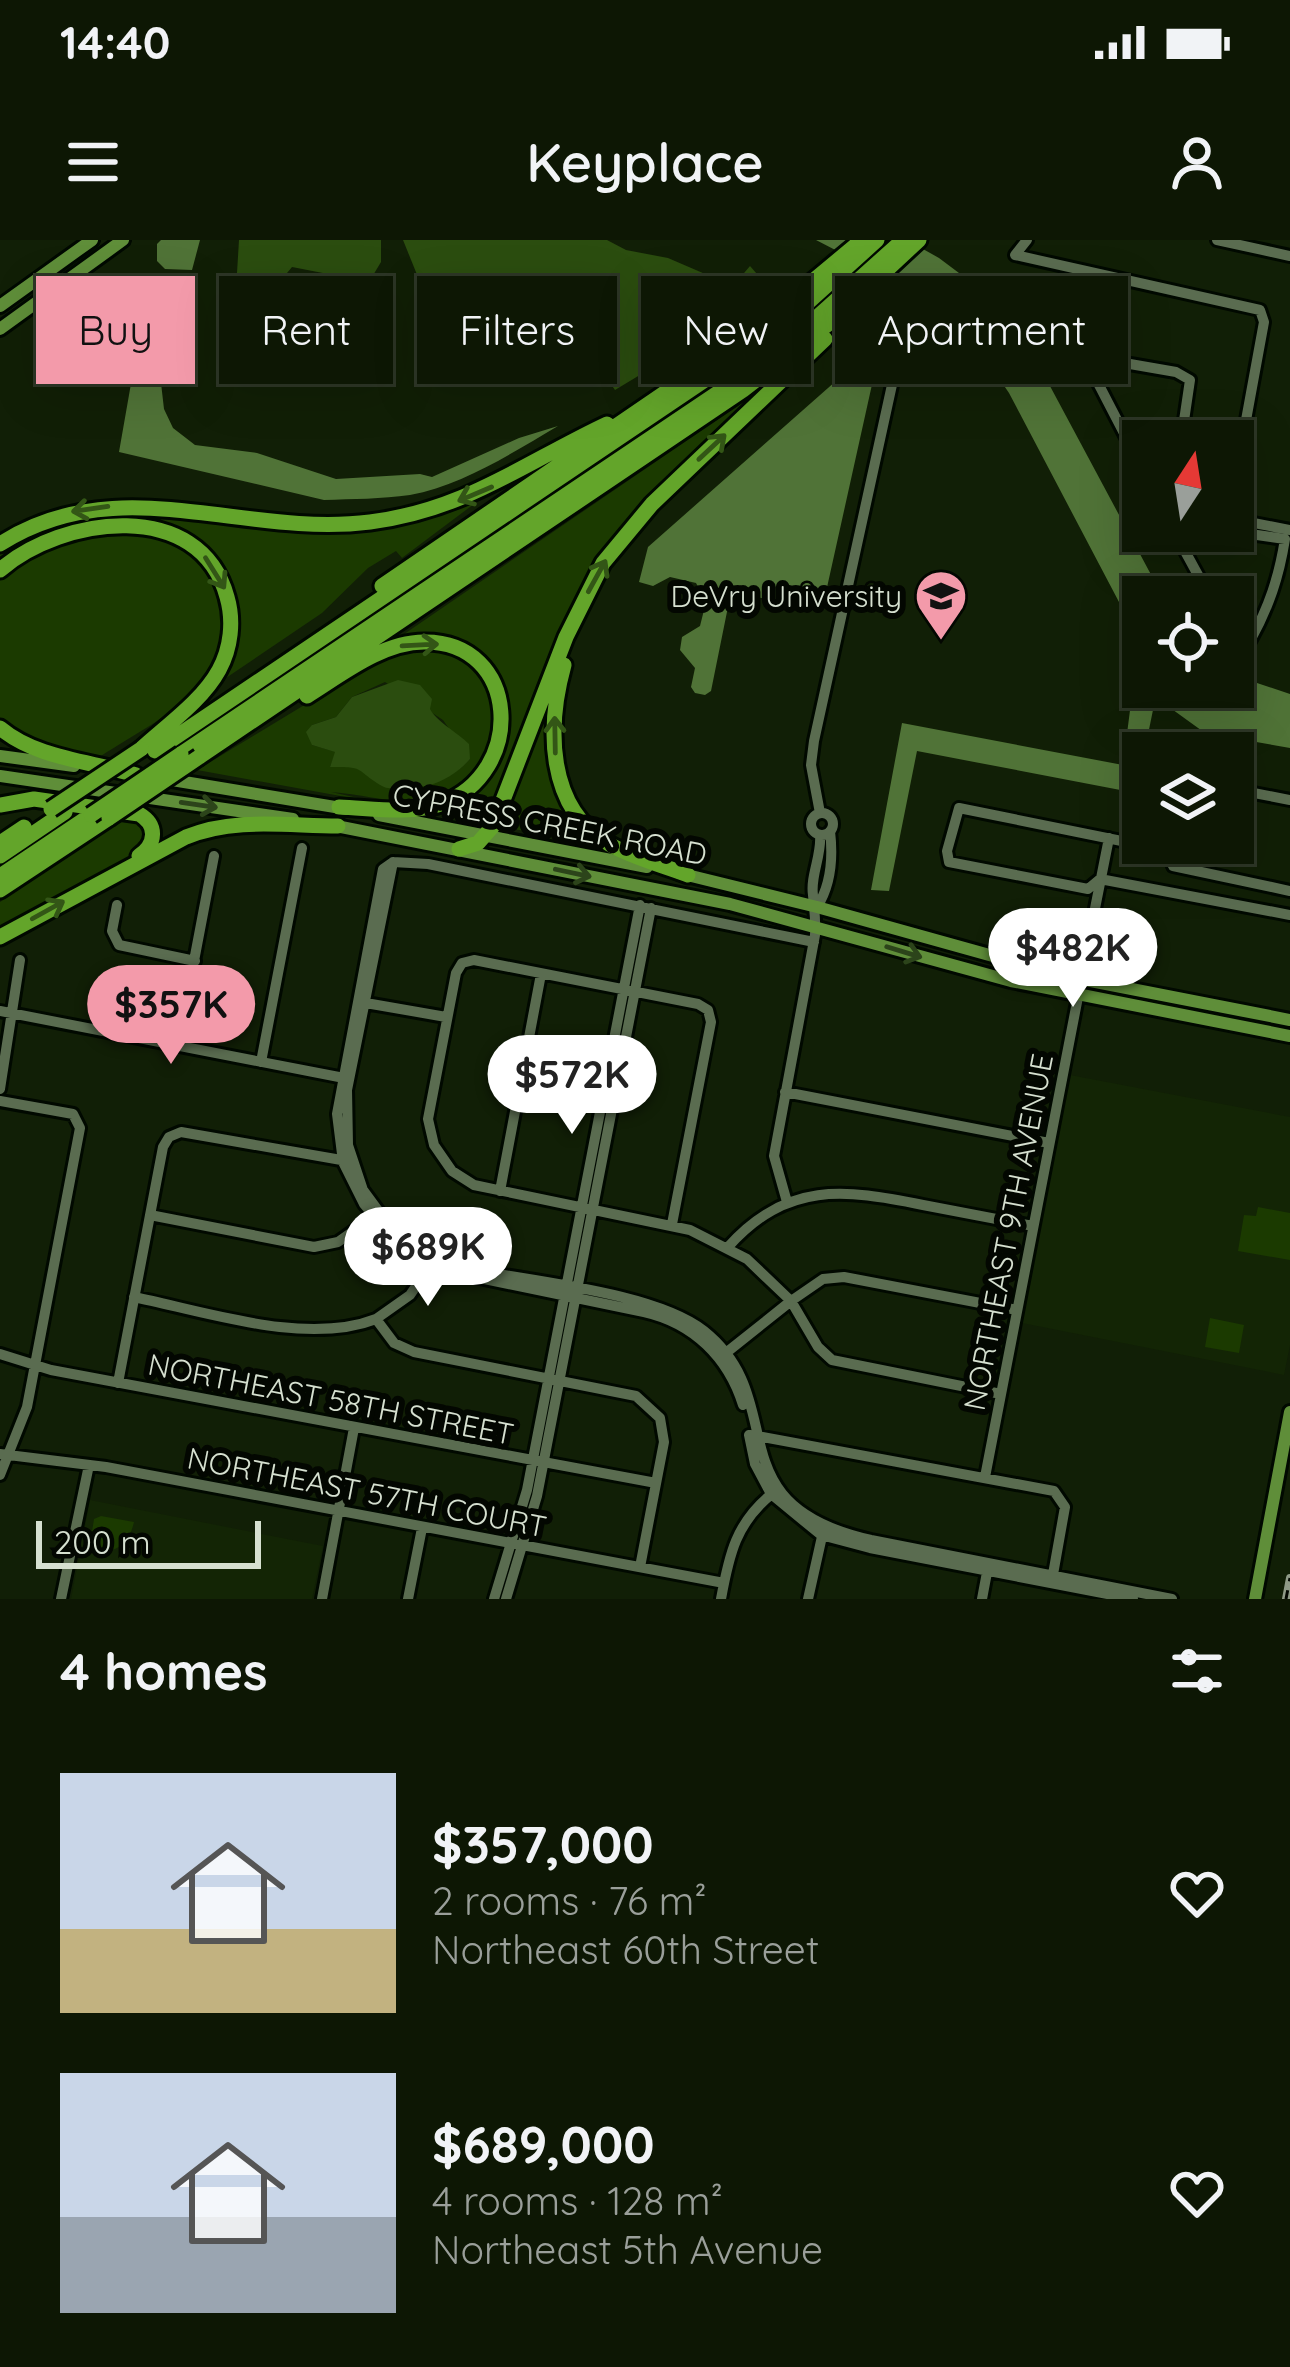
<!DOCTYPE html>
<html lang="en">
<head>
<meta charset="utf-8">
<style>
	body { margin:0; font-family:Quicksand,sans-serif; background:#1b2413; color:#f1f3f6; height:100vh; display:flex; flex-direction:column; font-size:45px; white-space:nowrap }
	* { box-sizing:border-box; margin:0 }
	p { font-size:39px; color:#9a9f9a }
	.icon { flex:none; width:66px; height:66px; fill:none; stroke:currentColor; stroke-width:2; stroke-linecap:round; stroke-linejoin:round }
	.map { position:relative; height:1359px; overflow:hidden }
	.sheet { display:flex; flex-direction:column; background:#0d1704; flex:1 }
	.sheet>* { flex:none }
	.guide { position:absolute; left:36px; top:36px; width:1218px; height:108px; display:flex; gap:24px }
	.needle { width:78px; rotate:12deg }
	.fabs { position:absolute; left:1122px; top:180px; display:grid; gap:24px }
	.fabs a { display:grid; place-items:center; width:132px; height:132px; border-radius:0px; background:#0d1704; box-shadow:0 12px 48px #0002,0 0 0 3px #2d3626; font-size:60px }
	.scale { position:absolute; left:36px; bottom:30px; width:225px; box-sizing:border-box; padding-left:12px; border:6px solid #d6e0d0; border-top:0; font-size:33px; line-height:42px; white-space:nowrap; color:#d6e0d0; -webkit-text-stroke:9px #030701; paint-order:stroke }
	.price { position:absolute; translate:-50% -102px; padding:0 27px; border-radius:42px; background:#fff; color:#222; font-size:39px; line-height:78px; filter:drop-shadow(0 3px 6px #0008) }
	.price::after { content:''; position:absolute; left:50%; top:72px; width:36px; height:27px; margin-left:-18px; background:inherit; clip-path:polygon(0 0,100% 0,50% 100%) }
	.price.current { background:#f39aaa; color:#111 }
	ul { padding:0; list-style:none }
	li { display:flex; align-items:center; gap:36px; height:300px; padding:0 60px }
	li span { display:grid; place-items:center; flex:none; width:336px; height:240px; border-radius:0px; color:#555 }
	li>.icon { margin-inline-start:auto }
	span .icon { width:144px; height:144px; fill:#fffc; stroke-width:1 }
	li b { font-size:51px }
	h2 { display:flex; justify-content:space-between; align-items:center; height:144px; padding:0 60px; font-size:51px }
	.chip { padding:0 42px; border-radius:0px; background:#0d1704; box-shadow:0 12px 48px #0002,0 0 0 3px #2d3626; font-size:42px; line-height:108px }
	.chip.current { background:#f39aaa; color:#111 }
	.status { display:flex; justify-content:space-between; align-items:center; height:84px; padding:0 60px; background:#0d1704; direction:ltr }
	.status svg { height:33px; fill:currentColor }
	header { display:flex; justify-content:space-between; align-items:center; height:156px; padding:0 60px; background:#0d1704; font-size:54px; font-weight:600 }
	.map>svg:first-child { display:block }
	.built { fill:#132505 }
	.green { fill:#1b3a00; fill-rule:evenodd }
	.forest { fill:#2b4d0f }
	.water { fill:#507337 }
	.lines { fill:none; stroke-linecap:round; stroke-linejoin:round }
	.minor-casing { stroke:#010900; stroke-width:16 }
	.major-casing { stroke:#010900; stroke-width:18 }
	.highway-casing { stroke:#010900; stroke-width:21 }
	.minor { stroke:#5a6c50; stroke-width:10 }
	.major { stroke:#5f8e39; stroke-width:12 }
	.highway { stroke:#63a52a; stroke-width:15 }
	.rail-casing { stroke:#8f9a87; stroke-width:8 }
	.rail { stroke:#030701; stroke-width:3; stroke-dasharray:9; stroke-linecap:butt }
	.highway-bridge-casing { stroke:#010900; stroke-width:21; stroke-linecap:butt }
	.highway-bridge { stroke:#63a52a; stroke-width:15 }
	.oneway { stroke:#335616 }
	.oneway2 { stroke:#2c441a }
	.labels { text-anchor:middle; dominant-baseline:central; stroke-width:12; stroke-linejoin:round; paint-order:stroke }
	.poi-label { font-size:30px; fill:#d6e0d0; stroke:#030701; text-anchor:end }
	.street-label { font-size:30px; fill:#d6e0d0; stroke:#030701 }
</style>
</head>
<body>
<div class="status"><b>14:40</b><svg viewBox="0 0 49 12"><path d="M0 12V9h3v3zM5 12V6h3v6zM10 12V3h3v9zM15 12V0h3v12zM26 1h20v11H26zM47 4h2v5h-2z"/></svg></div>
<header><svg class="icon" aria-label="menu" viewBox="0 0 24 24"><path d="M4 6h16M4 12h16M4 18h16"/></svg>Keyplace<svg class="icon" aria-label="person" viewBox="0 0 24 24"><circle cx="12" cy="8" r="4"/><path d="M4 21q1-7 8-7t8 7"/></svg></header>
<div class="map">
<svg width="1290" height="1359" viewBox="0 0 1290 1359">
	<rect width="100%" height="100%" fill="#111f06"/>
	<!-- built -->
	<path class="built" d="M 1070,835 L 1290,877 L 1290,1105 L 1284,1135 L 1022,1083 Z
		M 90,1260 L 323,1306 L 312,1359 L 71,1359 Z"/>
	<!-- green -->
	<path class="green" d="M 769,144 C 712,198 648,250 602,314 C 548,390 520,497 487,584 L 439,575 L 436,569 L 460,559 L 506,490 L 478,420 L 394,401 Z
		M 486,255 L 402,318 L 396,311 L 368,328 L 322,373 L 220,442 L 235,392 L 194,301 L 110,282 L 0,325 L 0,310 L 42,287 L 114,272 L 302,289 L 423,278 Z
		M 134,291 C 214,302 260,382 199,447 C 173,475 133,495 101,516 L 27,501 L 48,509 L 98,518 C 67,514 39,511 12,494 L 26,499 L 0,483 L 0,335 C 40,301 84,292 134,291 Z
		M 436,408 C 493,421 515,486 478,530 C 472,537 466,546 459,550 C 417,573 375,555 331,552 L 390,565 L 197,530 L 367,427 L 392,415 ZM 385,442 L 443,480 L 470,519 C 447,546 409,545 377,536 C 368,534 358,526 349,526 C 343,525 337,527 330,527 L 336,512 L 312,505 L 312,485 L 336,477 L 352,457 Z
		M 555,435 L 550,497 L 590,596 L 585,603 L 499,586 Z
		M 128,576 L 136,578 L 148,593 L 140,612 L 0,689 L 0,662 Z
		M 1258,967 L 1290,973 L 1290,1020 L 1238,1011 L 1244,975 L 1256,976 Z
		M 1210,1078 L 1244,1085 L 1239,1113 L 1205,1107 Z
		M 101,1276 L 134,1282 C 129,1305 113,1316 89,1311 L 94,1279 Z"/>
	<!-- forest -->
	<path class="forest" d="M 239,0 L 381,0 L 381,22 L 369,42 L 292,27 L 282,39 L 237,33 Z
		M 403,0 L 607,0 L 626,10 L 668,18 L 733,46 L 750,26 L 770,49 L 736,77 L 615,150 L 589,113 L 526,79 L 499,89 L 479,112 L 452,106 L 441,94 Z
		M 398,440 L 420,445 L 432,459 L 430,469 C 436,481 458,493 469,504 L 470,519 C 460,531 443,542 429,545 C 415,549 424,542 410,544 C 400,544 392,552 382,546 C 353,529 368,527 330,527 L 335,512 L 312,505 L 306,492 L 312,485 L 336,477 L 352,457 Z"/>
	<!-- water -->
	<path class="water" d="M 161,0 L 200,0 L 192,30 L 165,29 L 157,21 L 157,4 Z
		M 816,0 L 907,0 L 939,18 L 979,48 L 1010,79 L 1043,133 L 1163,357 L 1143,357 L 1143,447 L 1233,447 L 1233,435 L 1290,454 L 1290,508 L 1205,493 L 1169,467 L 1153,470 L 1136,553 L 917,511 L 889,651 L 871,650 L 902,483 L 1123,525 L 1139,400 L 1009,153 L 975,103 L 951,79 L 901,44 Z
		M 146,58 L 183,71 L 161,143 L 164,169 L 173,188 L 195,205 L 257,213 L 336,239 L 420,234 L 432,237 L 519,198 L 558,186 C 512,213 463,245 410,255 C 382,259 352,259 324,260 L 119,212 Z
		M 845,133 L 873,140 L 822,370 L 731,352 L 711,451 L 705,455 L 695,453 L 691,447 L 695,428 L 680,410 L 682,397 L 700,386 L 706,362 L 696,343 L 670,337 L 653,346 L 639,342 L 648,307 Z"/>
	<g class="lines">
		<!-- minor casing -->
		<g class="minor-casing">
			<path id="minor" d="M 1027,0 L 1015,15 L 1260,70 L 1264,82 L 1233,251
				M 1217,0 L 1290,16
				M 1084,116 L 1176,132 L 1190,140 L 1181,201
				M 1084,116 L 1143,230
				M 1233,279 L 1290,290
				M 1174,291 L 1210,357
				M 1229,291 L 1285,299 C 1279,337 1269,367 1250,401 L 1242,402 L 1233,396
				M 1233,549 L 1290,560
				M 820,573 L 811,525 L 814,501 L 897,122
				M811 584a11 11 0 1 1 22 0a11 11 0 1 1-22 0Z
				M 1167,606 L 1173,626 L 1290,651
				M 1166,610 L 959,568 L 947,611 L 949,622 L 1088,649 L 1100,639 L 1290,675
				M 393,622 L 347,850 L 348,905 L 363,950 L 388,984 L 435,1018 L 464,1028 C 528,1041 655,1052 704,1091 C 794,1163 711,1264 871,1300 L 1172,1359
				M 393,622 L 383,629 L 337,874 L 343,922 L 364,964 L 394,1000 L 441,1030 L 644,1072 C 693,1083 728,1117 743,1165
				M 393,622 L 428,624 L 814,702
				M 117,665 L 112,691 L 119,705 L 195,721
				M 817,667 C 831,645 833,616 830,591
				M 1081,739 L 1109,598
				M 360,762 L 446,777
				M 0,771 L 344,838
				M 178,805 L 214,616
				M 261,822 L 302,608
				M 0,849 L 20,720
				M 785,852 L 1049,903
				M 0,861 L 73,874 L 80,888 L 27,1167 L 0,1235
				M 500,951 L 541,734
				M 787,962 L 774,916 L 815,695 C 816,679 814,669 813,655 C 810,636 822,615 820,595
				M 150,975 L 314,1007 L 338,1002 L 376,975
				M 672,984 L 711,782 L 708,770 L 698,764 L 474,720 L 462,723 L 456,733 L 428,879 L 434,905 L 452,931 L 474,945 L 690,990 L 747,1019 L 791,1061 L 823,1039 L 844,1037 L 1017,1070
				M 728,1007 C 787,941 844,949 923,965 C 960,972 996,979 1033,986
				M 134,1057 C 206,1072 307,1106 376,1079 L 394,1103 L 414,1112 L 636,1156 L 660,1178 L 664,1202 L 640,1327
				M 376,1079 L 410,1055 L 432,1023
				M 0,1114 L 51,1130 L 656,1243
				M 722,1116 L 791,1061 L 818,1107 L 832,1120 L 1001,1154
				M 118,1143 L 163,907 L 169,897 L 181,892 L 347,921
				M 749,1195 L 755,1224 L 771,1254 L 821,1295 L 870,1308 L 1133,1359
				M 752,1195 L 1054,1251 L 1065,1267 L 1052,1340
				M 0,1214 L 106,1227 L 724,1343
				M 985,1237 L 1078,757
				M 61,1359 L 89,1225
				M 322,1359 L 354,1188
				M 408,1359 L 422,1288
				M 494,1359 L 527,1250 L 640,665
				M 506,1359 L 537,1256 L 651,668
				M 721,1359 C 729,1315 736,1282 773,1253
				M 808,1359 L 823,1292
				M 982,1359 L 988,1327"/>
		</g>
		<!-- major casing -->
		<g class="major-casing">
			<path id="major" d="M 0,66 L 92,0
				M 0,89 L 123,0
				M 0,516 L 74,526
				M 0,536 L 293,579
				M 166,539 L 347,569
				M 379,575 L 647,627
				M 331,585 L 730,664 L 1011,741 L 1290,796
				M 679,633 L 817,667 L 1065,736 L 1290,780
				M 1255,1359 L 1290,1172"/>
		</g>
		<!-- highway casing -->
		<g class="highway-casing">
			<path id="highway" d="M 0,304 C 118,228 242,298 370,282 C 465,270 524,223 607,184
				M 0,330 C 62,276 200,257 227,357 C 234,381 231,408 219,430 C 202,461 167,485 141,509
				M 382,346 L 742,100 L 862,0
				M 564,425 C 547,486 546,568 609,604 C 633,618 662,625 688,635
				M 307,456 C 341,435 382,402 424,402 C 520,401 527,533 441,564 C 409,575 371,568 339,567
				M 0,488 C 37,519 91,521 136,535
				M 155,511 L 739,117 L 803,67 L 877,0
				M 181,514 L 734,142 L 807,86 L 903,0
				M 199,517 L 743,150 L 832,81 L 919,0
				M 0,565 L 34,559 L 139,574 C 158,585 156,604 139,616
				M 0,603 L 24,587
				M 459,609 L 478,603 L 493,586 L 566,397 L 603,323 L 652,264 L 825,99
				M 0,616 L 65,572
				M 0,636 L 91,575
				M 0,650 L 109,578
				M 0,697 L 186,597 C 234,577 287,586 338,586"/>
		</g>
		<!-- minor -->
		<use href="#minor" class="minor"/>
		<!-- major -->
		<use href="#major" class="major"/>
		<!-- highway -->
		<use href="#highway" class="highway"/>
		<!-- rail casing -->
		<g class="rail-casing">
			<path id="rail" d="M 1286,1359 L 1290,1338"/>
		</g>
		<!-- rail -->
		<use href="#rail" class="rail"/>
		<!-- highway-bridge casing -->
		<g class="highway-bridge-casing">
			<path id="highway-bridge" d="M 51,569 L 141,509
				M 91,575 L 181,514
				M 109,578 L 199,517"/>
		</g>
		<!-- highway-bridge -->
		<use href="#highway-bridge" class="highway-bridge"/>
	</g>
	<!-- one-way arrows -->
	<defs><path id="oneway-shaft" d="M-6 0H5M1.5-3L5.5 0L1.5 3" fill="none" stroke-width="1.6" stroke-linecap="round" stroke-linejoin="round" transform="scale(3)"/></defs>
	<g class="oneway">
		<use href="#oneway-shaft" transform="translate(712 207) rotate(-43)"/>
		<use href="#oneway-shaft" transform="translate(475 254) rotate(157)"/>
		<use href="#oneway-shaft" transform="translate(90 269) rotate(172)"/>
		<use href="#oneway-shaft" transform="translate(215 333) rotate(58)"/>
		<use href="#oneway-shaft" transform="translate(597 336) rotate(-61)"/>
		<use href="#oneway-shaft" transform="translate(420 405) rotate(-3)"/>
		<use href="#oneway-shaft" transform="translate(555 495) rotate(-91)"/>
		<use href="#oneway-shaft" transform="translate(48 670) rotate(-29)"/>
	</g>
	<g class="oneway2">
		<use href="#oneway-shaft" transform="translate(199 565) rotate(8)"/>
		<use href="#oneway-shaft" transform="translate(573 633) rotate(12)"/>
		<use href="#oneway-shaft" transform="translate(904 712) rotate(17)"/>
	</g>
	<!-- icons -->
	<defs>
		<g id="university-pin" transform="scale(2.7)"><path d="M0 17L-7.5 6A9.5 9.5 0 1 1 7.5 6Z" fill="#f39aaa" stroke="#030701"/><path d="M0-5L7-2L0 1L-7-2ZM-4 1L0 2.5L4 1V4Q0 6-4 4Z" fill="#111"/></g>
	</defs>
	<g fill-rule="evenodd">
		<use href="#university-pin" x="941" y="356"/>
	</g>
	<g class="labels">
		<!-- poi labels -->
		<g class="poi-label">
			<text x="902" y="356">DeVry University</text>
		</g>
		<!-- street labels -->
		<g class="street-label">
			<text transform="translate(550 584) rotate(11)">CYPRESS CREEK ROAD</text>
			<text transform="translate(1008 992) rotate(-79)">NORTHEAST 9TH AVENUE</text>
			<text transform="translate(331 1159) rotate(11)">NORTHEAST 58TH STREET</text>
			<text transform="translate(367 1252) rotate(11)">NORTHEAST 57TH COURT</text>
		</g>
	</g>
</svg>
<div class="fabs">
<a><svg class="needle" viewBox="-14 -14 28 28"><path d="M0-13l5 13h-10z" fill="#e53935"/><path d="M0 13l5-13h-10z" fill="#9a9f9a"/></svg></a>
<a><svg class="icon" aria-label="locate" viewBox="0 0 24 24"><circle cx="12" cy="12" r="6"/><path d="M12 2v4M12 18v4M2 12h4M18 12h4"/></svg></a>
<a><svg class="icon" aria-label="layers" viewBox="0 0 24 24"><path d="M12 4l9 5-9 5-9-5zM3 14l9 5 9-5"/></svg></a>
</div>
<div class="scale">200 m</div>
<b class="price" style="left:1073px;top:770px">$482K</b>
<b class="price current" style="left:171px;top:827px">$357K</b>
<b class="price" style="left:572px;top:897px">$572K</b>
<b class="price" style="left:428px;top:1069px">$689K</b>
<div class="guide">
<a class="chip current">Buy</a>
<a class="chip">Rent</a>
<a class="chip">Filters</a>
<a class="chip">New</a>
<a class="chip">Apartment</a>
</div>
</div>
<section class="sheet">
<h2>4 homes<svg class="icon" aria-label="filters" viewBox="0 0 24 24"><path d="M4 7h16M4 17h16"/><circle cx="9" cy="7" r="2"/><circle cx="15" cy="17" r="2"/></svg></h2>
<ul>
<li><span style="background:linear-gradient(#c9d6e8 65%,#c2b280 0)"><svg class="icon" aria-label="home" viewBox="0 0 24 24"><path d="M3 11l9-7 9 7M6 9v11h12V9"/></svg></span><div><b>$357,000</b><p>2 rooms · 76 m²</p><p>Northeast 60th Street</p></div><svg class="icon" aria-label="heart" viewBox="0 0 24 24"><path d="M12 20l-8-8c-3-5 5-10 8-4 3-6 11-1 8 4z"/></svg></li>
<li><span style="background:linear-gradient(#c9d6e8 60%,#9aa5b1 0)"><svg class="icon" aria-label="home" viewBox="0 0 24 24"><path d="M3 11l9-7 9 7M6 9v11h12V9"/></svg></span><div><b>$689,000</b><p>4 rooms · 128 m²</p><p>Northeast 5th Avenue</p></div><svg class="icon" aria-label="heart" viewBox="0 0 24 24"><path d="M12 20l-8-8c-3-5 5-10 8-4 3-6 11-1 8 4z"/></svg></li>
</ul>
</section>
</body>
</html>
